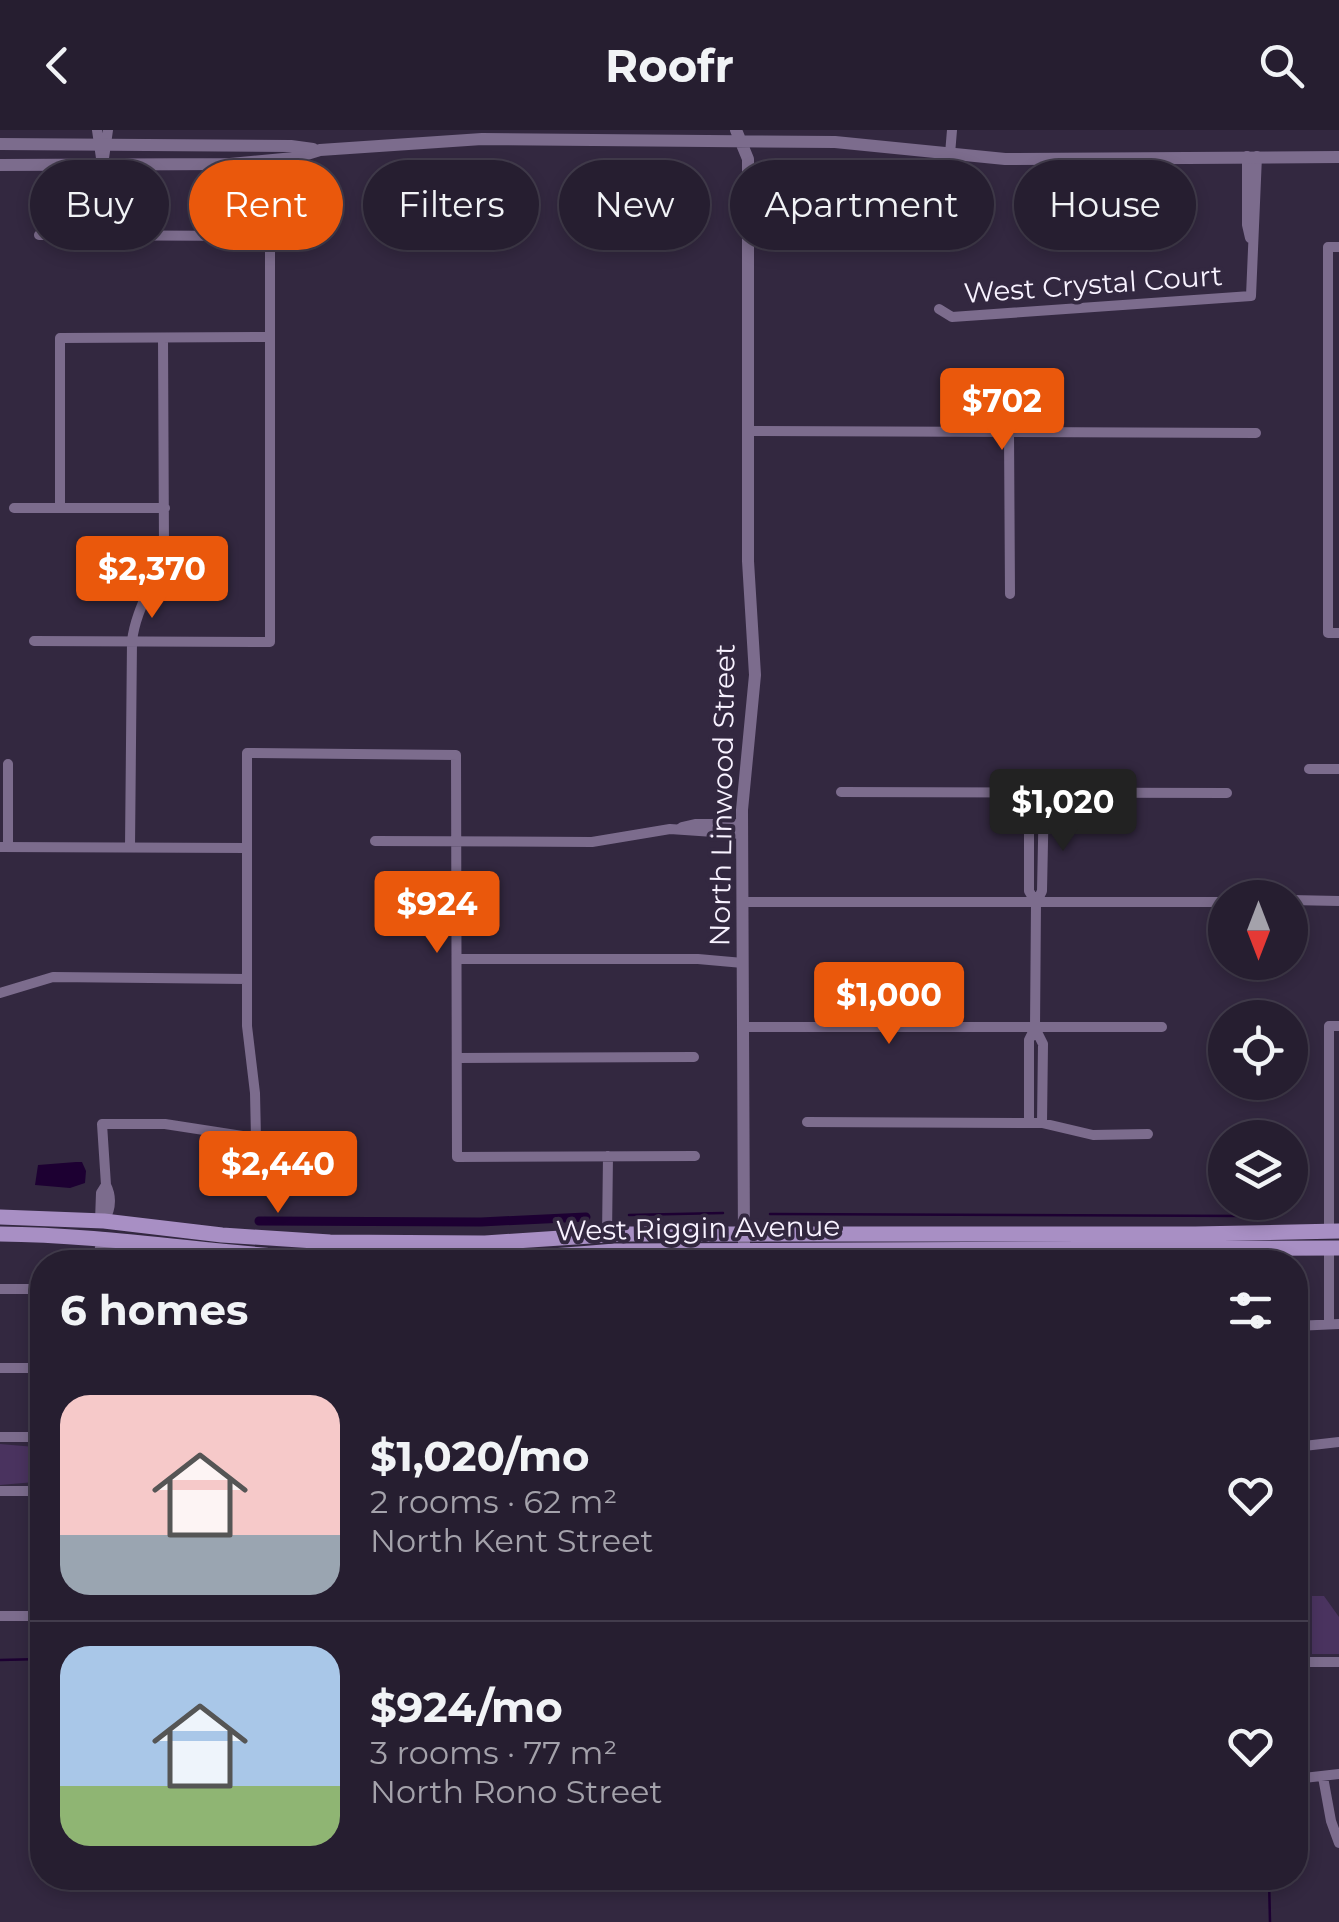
<!DOCTYPE html>
<html lang="en">
<head>
<meta charset="utf-8">
<style>
	body { margin:0; font-family:Montserrat,sans-serif; background:#322b3c; color:#f1f3f6; height:100vh; display:flex; flex-direction:column; font-size:38px; white-space:nowrap }
	* { box-sizing:border-box; margin:0 }
	p { font-size:32px; color:#a4a2ab }
	.icon { flex:none; width:55px; height:55px; fill:none; stroke:currentColor; stroke-width:2; stroke-linecap:round; stroke-linejoin:round }
	.map { position:relative; flex:1; overflow:hidden }
	.drawer { position:absolute; left:30px; top:1120px; width:1278px; height:640px; display:flex; flex-direction:column; background:#261e30; border-radius:40px; box-shadow:0 5px 15px #0003,0 0 0 2px #423c4c }
	.drawer>* { flex:none }
	.banner { position:absolute; left:30px; top:30px; width:1280px; height:90px; display:flex; gap:20px }
	.needle { width:65px; rotate:180deg }
	.tools { position:absolute; left:1208px; top:750px; display:grid; gap:20px }
	.tools a { display:grid; place-items:center; width:100px; height:100px; border-radius:50%; background:#261e30; box-shadow:0 5px 15px #0003,0 0 0 2px #423c4c; font-size:50px }
	.price { position:absolute; translate:-50% -85px; padding:0 22px; border-radius:10px; background:#ea580c; color:#fff; font-size:32px; line-height:65px; filter:drop-shadow(0 2px 5px #0008) }
	.price::after { content:''; position:absolute; left:50%; top:60px; width:30px; height:22px; margin-left:-15px; background:inherit; clip-path:polygon(0 0,100% 0,50% 100%) }
	.price.active { background:#222; color:#fff }
	ul { padding:0; list-style:none }
	li { display:flex; align-items:center; gap:30px; height:250px; padding:0 30px }
	li+li { border-top:2px solid #423c4c }
	li span { display:grid; place-items:center; flex:none; width:280px; height:200px; border-radius:30px; color:#555 }
	li>.icon { margin-inline-start:auto }
	span .icon { width:120px; height:120px; fill:#fffc; stroke-width:1 }
	li b { font-size:42px }
	h2 { display:flex; justify-content:space-between; align-items:center; height:120px; padding:0 30px; font-size:42px }
	.chip { padding:0 35px; border-radius:45px; background:#261e30; box-shadow:0 5px 15px #0003,0 0 0 2px #423c4c; font-size:35px; line-height:90px }
	.chip.active { background:#ea580c; color:#fff }
	header { display:flex; justify-content:space-between; align-items:center; height:130px; padding:0 30px; background:#261e30; font-size:45px; font-weight:700 }
	.map>svg:first-child { display:block }
	.green { fill:#4a335f }
	.water { fill:#1d0032 }
	.lines { fill:none; stroke-linecap:round; stroke-linejoin:round }
	.stream { stroke:#1d0032; stroke-width:2.5 }
	.canal { stroke:#1d0032; stroke-width:9 }
	.minor { stroke:#7c6c8d; stroke-width:10 }
	.tertiary { stroke:#7c6c8d; stroke-width:12 }
	.secondary { stroke:#a88fc4; stroke-width:15 }
	.labels { text-anchor:middle; dominant-baseline:central; stroke-width:8; stroke-linejoin:round; paint-order:stroke }
	.street-label { font-size:28px; fill:#f8f2ff; stroke:#332840 }
</style>
</head>
<body>
<header><svg class="icon" aria-label="back" viewBox="0 0 24 24"><path d="M15 5l-7 7 7 7"/></svg>Roofr<svg class="icon" aria-label="search" viewBox="0 0 24 24"><circle cx="10" cy="10" r="6"/><path d="M15 15l6 6"/></svg></header>
<div class="map">
<svg width="1339" height="1792" viewBox="0 0 1339 1792">
	<rect width="100%" height="100%" fill="#332840"/>
	<!-- green -->
	<path class="green" d="M 0,1314 L 35,1317 L 35,1352 L 0,1355 Z
		M 1312,1466 L 1324,1466 L 1339,1487 L 1339,1524 L 1312,1524 Z"/>
	<!-- water -->
	<path class="water" d="M 76,1032 L 82,1032 L 86,1041 L 85,1053 L 70,1058 L 35,1055 L 38,1035 Z"/>
	<g class="lines">
		<!-- stream -->
		<path class="stream" d="M 770,1084 L 1247,1086
			M 629,1085 L 723,1083
			M 0,1530 L 42,1529
			M 1269,1748 L 1270,1792"/>
		<!-- canal -->
		<path class="canal" d="M 259,1091 L 481,1092 L 586,1087"/>
		<!-- minor -->
		<path class="minor" d="M 97,0 L 102,35 L 102,105
			M 1247,26 L 1247,95 L 1250,108
			M 103,35 L 108,0
			M 747,91 L 872,83
			M 944,96 L 952,0
			M 1339,117 L 1328,117 L 1328,503 L 1339,503
			M 939,179 L 952,187 L 1251,166 L 1257,26
			M 747,301 L 1256,303
			M 1009,303 L 1010,464
			M 14,378 L 165,378
			M 60,378 L 60,208 L 270,207
			M 34,511 L 270,512 L 270,106 L 39,105
			M 8,634 L 8,717
			M 1309,639 L 1339,639
			M 841,662 L 1227,663
			M 1029,663 L 1029,761 L 1036,773
			M 682,697 L 695,694 L 743,694
			M 375,711 L 592,712 L 670,699 L 743,704
			M 0,717 L 247,718
			M 130,717 L 132,511 C 136,477 157,450 164,417 L 163,208
			M 1290,770 L 1339,771
			M 743,772 L 1225,772
			M 457,829 L 698,829 L 743,833
			M 0,863 L 53,847 L 247,849
			M 743,897 L 1162,897
			M 1035,898 L 1043,914 L 1042,993
			M 457,928 L 694,927
			M 807,992 L 1042,993 L 1093,1005 L 1148,1004
			M 1029,993 L 1029,910 L 1035,898 L 1036,773 L 1042,761 L 1044,663
			M 100,1091 L 101,1063 L 106,1055 L 102,994 L 165,994 L 256,1008 L 255,963 L 247,896 L 247,623 L 456,625 L 457,1027 L 695,1026
			M 104,1091 C 111,1079 112,1067 106,1055
			M 1329,1101 L 1329,896 L 1339,896
			M 607,1105 L 608,1026
			M 1329,1119 L 1329,1194
			M 97,1132 L 102,1108
			M 108,1132 L 111,1108
			M 0,1159 L 34,1159 L 42,1168 L 41,1486
			M 1295,1196 L 1339,1194
			M 0,1238 L 42,1238
			M 0,1307 L 42,1307
			M 1295,1317 L 1339,1312
			M 0,1361 L 42,1361
			M 0,1486 L 42,1486
			M 1295,1532 L 1339,1532
			M 1323,1647 L 1331,1691 L 1339,1713
			M 1295,1649 L 1339,1644"/>
		<!-- tertiary -->
		<path class="tertiary" d="M 736,0 L 748,29 L 748,431 L 755,545 L 742,680 L 744,1114
			M 0,14 L 291,16 L 313,19
			M 0,35 L 230,34 L 294,28 L 320,20 L 482,9 L 835,12 L 1005,29 L 1339,27"/>
		<!-- secondary -->
		<path class="secondary" d="M 0,1087 L 104,1091 L 222,1105 L 330,1112 L 485,1113 L 621,1104 L 1195,1104 L 1339,1101
			M 0,1104 C 112,1105 222,1125 334,1130 C 427,1135 522,1129 615,1121 L 1339,1118"/>
	</g>
	<g class="labels">
		<!-- street labels -->
		<g class="street-label">
			<text transform="translate(1093 154) rotate(-4)">West Crystal Court</text>
			<text transform="translate(722 665) rotate(-89)">North Linwood Street</text>
			<text transform="translate(698 1098) rotate(-1)">West Riggin Avenue</text>
		</g>
	</g>
</svg>
<div class="tools">
<a><svg class="needle" viewBox="-14 -14 28 28"><path d="M0-13l5 13h-10z" fill="#e53935"/><path d="M0 13l5-13h-10z" fill="#a4a2ab"/></svg></a>
<a><svg class="icon" aria-label="locate" viewBox="0 0 24 24"><circle cx="12" cy="12" r="6"/><path d="M12 2v4M12 18v4M2 12h4M18 12h4"/></svg></a>
<a><svg class="icon" aria-label="layers" viewBox="0 0 24 24"><path d="M12 4l9 5-9 5-9-5zM3 14l9 5 9-5"/></svg></a>
</div>
<b class="price" style="left:1002px;top:323px">$702</b>
<b class="price" style="left:152px;top:491px">$2,370</b>
<b class="price active" style="left:1063px;top:724px">$1,020</b>
<b class="price" style="left:437px;top:826px">$924</b>
<b class="price" style="left:889px;top:917px">$1,000</b>
<b class="price" style="left:278px;top:1086px">$2,440</b>
<div class="banner">
<a class="chip">Buy</a>
<a class="chip active">Rent</a>
<a class="chip">Filters</a>
<a class="chip">New</a>
<a class="chip">Apartment</a>
<a class="chip">House</a>
</div>
<section class="drawer">
<h2>6 homes<svg class="icon" aria-label="filters" viewBox="0 0 24 24"><path d="M4 7h16M4 17h16"/><circle cx="9" cy="7" r="2"/><circle cx="15" cy="17" r="2"/></svg></h2>
<ul>
<li><span style="background:linear-gradient(#f6c9c9 70%,#9aa5b1 0)"><svg class="icon" aria-label="home" viewBox="0 0 24 24"><path d="M3 11l9-7 9 7M6 9v11h12V9"/></svg></span><div><b>$1,020/mo</b><p>2 rooms · 62 m²</p><p>North Kent Street</p></div><svg class="icon" aria-label="heart" viewBox="0 0 24 24"><path d="M12 20l-8-8c-3-5 5-10 8-4 3-6 11-1 8 4z"/></svg></li>
<li><span style="background:linear-gradient(#a9c7e8 70%,#8fb573 0)"><svg class="icon" aria-label="home" viewBox="0 0 24 24"><path d="M3 11l9-7 9 7M6 9v11h12V9"/></svg></span><div><b>$924/mo</b><p>3 rooms · 77 m²</p><p>North Rono Street</p></div><svg class="icon" aria-label="heart" viewBox="0 0 24 24"><path d="M12 20l-8-8c-3-5 5-10 8-4 3-6 11-1 8 4z"/></svg></li>
</ul>
</section>
</div>
</body>
</html>
